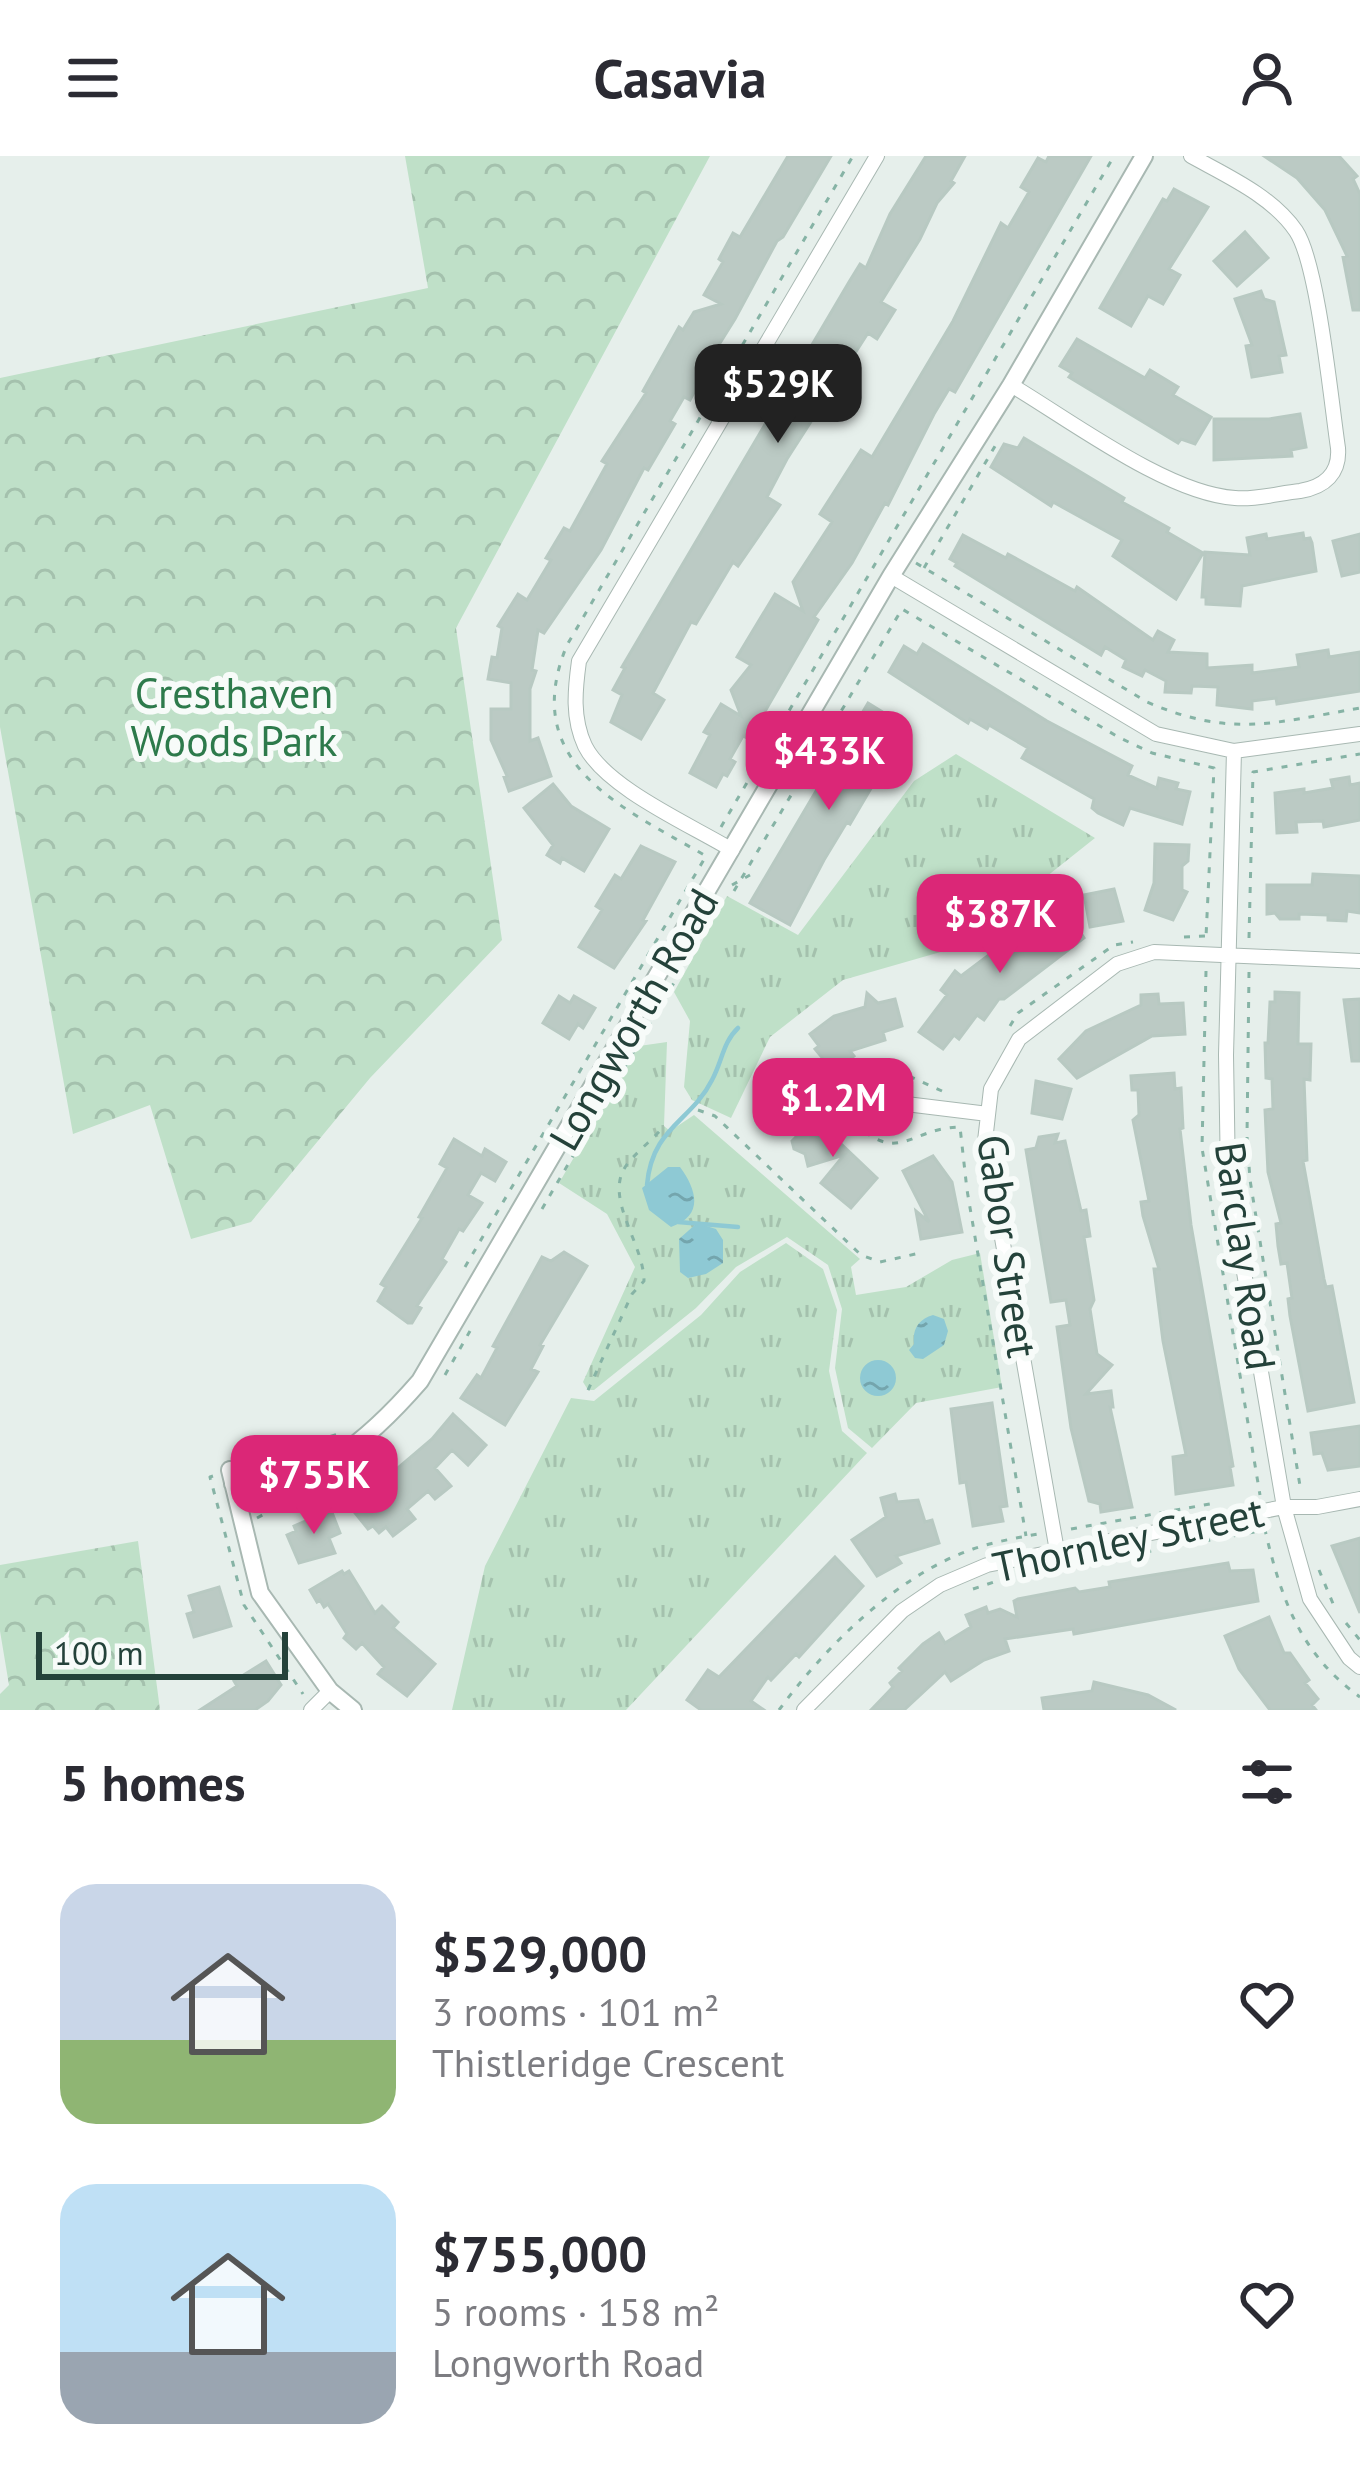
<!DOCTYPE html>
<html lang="en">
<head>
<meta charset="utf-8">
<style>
	body { margin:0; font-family:"PT Sans",sans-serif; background:#f7f7f7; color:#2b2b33; height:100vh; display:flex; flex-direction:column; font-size:45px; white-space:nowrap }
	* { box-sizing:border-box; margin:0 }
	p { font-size:39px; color:#7c7c81 }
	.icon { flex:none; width:66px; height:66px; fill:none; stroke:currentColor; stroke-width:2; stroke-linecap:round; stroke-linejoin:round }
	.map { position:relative; height:1554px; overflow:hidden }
	.sheet { display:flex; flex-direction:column; background:#fff; flex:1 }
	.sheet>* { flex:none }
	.scale { position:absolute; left:36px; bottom:30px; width:252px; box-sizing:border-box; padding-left:12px; border:6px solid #24423a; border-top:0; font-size:33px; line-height:42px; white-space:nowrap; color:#24423a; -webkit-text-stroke:9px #f7fbf9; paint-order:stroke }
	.price { position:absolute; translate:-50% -102px; padding:0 27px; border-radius:24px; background:#db2777; color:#fff; font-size:39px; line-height:78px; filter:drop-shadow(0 3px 6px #0008) }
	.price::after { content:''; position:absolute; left:50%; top:72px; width:36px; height:27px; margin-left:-18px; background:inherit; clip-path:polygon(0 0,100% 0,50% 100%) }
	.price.active { background:#222; color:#fff }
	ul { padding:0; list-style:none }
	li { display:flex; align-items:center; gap:36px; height:300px; padding:0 60px }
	li span { display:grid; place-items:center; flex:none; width:336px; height:240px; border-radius:36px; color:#555 }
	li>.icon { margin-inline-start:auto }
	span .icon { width:144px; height:144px; fill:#fffc; stroke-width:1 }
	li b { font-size:51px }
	h2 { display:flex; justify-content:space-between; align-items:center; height:144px; padding:0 60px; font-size:51px }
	header { display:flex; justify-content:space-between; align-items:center; height:156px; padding:0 60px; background:#fff; font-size:54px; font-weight:700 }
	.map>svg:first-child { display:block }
	.grass { fill:url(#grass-tufts) }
	.forest { fill:url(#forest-crowns) }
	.water { fill:url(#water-ripples) }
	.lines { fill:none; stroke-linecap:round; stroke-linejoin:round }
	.stream { stroke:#8ec9d4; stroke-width:4.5 }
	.building { fill:#bbcac4; stroke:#b8c9c2; stroke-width:3 }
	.minor-casing { stroke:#a8b8b2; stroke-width:16 }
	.tertiary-casing { stroke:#a8b8b2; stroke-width:20 }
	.path { stroke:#86b3a5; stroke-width:3; stroke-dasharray:6 9; stroke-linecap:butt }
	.minor { stroke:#fff; stroke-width:14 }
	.tertiary { stroke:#fff; stroke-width:16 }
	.labels { text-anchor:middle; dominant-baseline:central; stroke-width:12; stroke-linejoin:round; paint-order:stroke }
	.park-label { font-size:42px; fill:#2d7a4b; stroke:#f7fbf9 }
	.street-label { font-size:42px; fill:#24423a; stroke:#f7fbf9 }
</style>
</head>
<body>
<header><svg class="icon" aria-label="menu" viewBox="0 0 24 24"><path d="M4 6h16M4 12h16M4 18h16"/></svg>Casavia<svg class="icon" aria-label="person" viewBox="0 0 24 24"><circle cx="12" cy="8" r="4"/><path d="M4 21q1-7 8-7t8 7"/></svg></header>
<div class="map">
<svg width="1360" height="1554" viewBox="0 0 1360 1554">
	<defs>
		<pattern id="grass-tufts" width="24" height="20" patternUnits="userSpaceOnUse" patternTransform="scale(3)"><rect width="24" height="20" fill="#bfe0c8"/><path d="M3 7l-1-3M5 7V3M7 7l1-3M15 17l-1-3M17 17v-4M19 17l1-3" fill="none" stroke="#a4c1ad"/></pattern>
		<pattern id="forest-crowns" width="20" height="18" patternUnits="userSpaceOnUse" patternTransform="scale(3)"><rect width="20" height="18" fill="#bfe0c8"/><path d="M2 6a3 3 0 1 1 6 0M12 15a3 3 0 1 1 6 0" fill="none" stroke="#a4c1ad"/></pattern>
		<pattern id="water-ripples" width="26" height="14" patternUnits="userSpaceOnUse" patternTransform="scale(3)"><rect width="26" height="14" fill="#8ec9d4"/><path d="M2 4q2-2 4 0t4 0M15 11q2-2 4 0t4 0" fill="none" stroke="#74a5ad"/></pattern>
	</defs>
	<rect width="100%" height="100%" fill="#e6efeb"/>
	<!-- grass -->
	<path class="grass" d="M 956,598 L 1095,682 L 958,791 L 843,824 L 770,881 L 731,962 L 692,944 L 684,931 L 690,865 L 674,836 L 727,740 L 798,779 L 914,625 Z
		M 667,886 L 664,970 L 670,975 L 694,959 L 860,1103 L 851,1111 L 856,1139 L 906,1131 L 952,1104 L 980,1097 L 1002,1231 L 916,1247 L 872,1292 L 848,1272 L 835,1212 L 842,1153 L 828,1109 L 787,1081 L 736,1111 L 696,1152 L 594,1234 L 588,1234 L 583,1226 L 635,1111 L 607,1058 L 559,1027 L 639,890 Z
		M 786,1087 L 823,1113 L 837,1154 L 829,1215 L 842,1275 L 867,1297 L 626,1554 L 452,1554 L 485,1410 L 571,1242 L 594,1245 L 701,1159 L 740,1116 Z"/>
	<!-- forest -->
	<path class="forest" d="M 405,0 L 710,0 L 456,472 L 502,784 L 370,922 L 251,1066 L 191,1083 L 150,949 L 73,978 L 0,571 L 0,222 L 428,132 Z
		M 138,1385 L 160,1554 L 0,1554 L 0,1538 L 9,1529 L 0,1475 L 0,1409 Z"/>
	<!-- water -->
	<path class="water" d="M 668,1011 L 680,1011 C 697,1034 704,1060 671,1071 L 649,1054 L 642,1032 Z
		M 697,1067 L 716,1073 L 723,1084 L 723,1107 L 706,1118 L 688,1122 L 680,1116 L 679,1083 Z
		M 933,1159 L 944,1163 L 948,1175 L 944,1189 L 923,1203 L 915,1202 L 909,1194 L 914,1188 C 912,1173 919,1163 933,1159 Z
		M860 1222a18 18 0 1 1 36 0a18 18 0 1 1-36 0Z"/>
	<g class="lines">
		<!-- stream -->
		<path class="stream" d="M 647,1029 C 652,971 691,966 712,924 C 722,906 723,886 738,872
			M 678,1066 L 738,1071"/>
	</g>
	<!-- building -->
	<path class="building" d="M 788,0 L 831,0 L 783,81 L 777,85 L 735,163 L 695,227 L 698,229 L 690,244 L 684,241 L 670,265 L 675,268 L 648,314 L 644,312 L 601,394 L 544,477 L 538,474 L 532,514 L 536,515 L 530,533 L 530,585 L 538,582 L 551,620 L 509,635 L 504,621 L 507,620 L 491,584 L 491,553 L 511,553 L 511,527 L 488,523 L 492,501 L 497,502 L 502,472 L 498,470 L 518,438 L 527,444 L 551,404 L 546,402 L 564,372 L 570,375 L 607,308 L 602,305 L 646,237 L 643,235 L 679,171 L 683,174 L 694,156 L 721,148 L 704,139 L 723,106 L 719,103 L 733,77 L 740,81 Z
		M 926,0 L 965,0 L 951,25 L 954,27 L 937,47 L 920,83 L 881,146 L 895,154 L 877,183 L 868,177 L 787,303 L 767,341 L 780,349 L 738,410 L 733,406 L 696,468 L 691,466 L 653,537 L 664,544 L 641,583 L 611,566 L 622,539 L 613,534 L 625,512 L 622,511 L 849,126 L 860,108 L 866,112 L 890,58 Z
		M 1049,0 L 1091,0 L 955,236 L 949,233 L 934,258 L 888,349 L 885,347 L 852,407 L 814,461 L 818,464 L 749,583 L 743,580 L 730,603 L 735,606 L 727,620 L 723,618 L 716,631 L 690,617 L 710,579 L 704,576 L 721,548 L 741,560 L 731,534 L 751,509 L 737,501 L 775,438 L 803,455 L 793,426 L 832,366 L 820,358 L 861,294 L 872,301 L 953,165 L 1001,67 L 1008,72 L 1029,36 L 1021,31 L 1038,2 L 1046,6 Z
		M 1264,0 L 1339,0 L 1357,20 L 1353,23 L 1360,38 L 1360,154 L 1353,154 L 1343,101 L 1347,100 L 1325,54 L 1297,22 Z
		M 1174,33 L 1208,51 L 1169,113 L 1180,119 L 1163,148 L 1148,140 L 1131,170 L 1100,152 L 1163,43 L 1167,45 Z
		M 1245,76 L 1268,102 L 1237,130 L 1214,105 Z
		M 1261,135 L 1264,143 L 1274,146 L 1286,199 L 1279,200 L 1282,216 L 1252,221 L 1246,190 L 1252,189 L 1235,143 Z
		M 1077,183 L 1145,222 L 1150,214 L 1178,231 L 1173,239 L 1211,261 L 1195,288 L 1181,283 L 1178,287 L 1069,221 L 1072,217 L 1060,210 Z
		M 1300,258 L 1306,291 L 1291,294 L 1292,300 L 1214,304 L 1214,263 L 1269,263 Z
		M 1024,282 L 1124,342 L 1122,346 L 1169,372 L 1167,376 L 1203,397 L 1176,443 L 1113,400 L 1122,384 L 1053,346 L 1051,350 L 991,311 L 1004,288 L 1018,292 Z
		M 1303,377 L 1304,383 L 1310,382 L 1312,387 L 1316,415 L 1242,430 L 1240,450 L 1206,448 L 1206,441 L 1202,441 L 1205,396 L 1250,399 L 1247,382 L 1266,378 L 1267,383 Z
		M 1360,378 L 1360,416 L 1342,420 L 1333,385 Z
		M 963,379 L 1006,402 L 1008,398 L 1075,435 L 1077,431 L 1153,484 L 1158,475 L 1174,484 L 1168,496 L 1207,498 L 1207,512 L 1252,509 L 1252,517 L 1299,511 L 1297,499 L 1328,494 L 1329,501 L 1360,496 L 1360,535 L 1277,548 L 1276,542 L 1252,545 L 1252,553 L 1217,549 L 1218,531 L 1192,530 L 1191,537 L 1165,536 L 1166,525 L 1145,514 L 1142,520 L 1123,511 L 1126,504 L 1105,491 L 1101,499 L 955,410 L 957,407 L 950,403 Z
		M 923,488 L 1047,565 L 1132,610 L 1128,619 L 1157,632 L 1159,622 L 1178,627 L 1176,633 L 1190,636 L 1182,668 L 1130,652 L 1123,669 L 1098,657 L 1092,652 L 1094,643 L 1022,602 L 1028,592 L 989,569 L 987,573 L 970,563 L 968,567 L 889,516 L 904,490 L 917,498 Z
		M 868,547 L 907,571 L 850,668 L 847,666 L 824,704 L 790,769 L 750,747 Z
		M 1349,621 L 1350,629 L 1360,627 L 1360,664 L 1324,671 L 1323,665 L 1296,666 L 1297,676 L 1277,677 L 1275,637 L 1304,633 L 1304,637 L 1333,632 L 1331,624 Z
		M 553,628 L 571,650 L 609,673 L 584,715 L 562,702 L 560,707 L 547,699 L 553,689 L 524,652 Z
		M 1155,688 L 1189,689 L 1188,705 L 1182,710 L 1182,734 L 1187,736 L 1173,764 L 1145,754 L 1154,727 Z
		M 641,690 L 675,706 L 643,764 L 646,765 L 614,812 L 579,791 L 602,754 L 596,750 L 615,719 L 621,723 Z
		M 1313,718 L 1360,720 L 1360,757 L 1347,755 L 1346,765 L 1328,764 L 1328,759 L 1299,758 L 1299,763 L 1280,763 L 1275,757 L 1267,758 L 1267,729 L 1312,729 Z
		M 1114,733 L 1123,765 L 1090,771 L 1084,739 Z
		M 1062,747 L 1084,782 L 1004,843 L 999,843 L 984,864 L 977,859 L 959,883 L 954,879 L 943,893 L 919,876 L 947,839 L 941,834 L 955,815 L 961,820 L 1002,789 L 1005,793 Z
		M 1275,836 L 1299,837 L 1298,888 L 1311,888 L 1310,924 L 1304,923 L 1307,1004 L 1303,1005 L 1324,1123 L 1326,1131 L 1332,1130 L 1354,1246 L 1308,1255 L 1290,1160 L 1288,1143 L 1292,1142 L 1287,1107 L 1281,1108 L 1278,1090 L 1276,1068 L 1281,1067 L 1268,1016 L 1265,954 L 1273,953 L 1272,923 L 1266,922 L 1265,887 L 1268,887 L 1270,846 L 1275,846 Z
		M 867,837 L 878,847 L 895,843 L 902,870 L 883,876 L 885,884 L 850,895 L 854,900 L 834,916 L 815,893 L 819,890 L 810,878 L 834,860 L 865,851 Z
		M 1158,838 L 1159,848 L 1183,847 L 1185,878 L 1152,880 L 1077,922 L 1059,903 L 1086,875 L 1141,849 L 1141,839 Z
		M 559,840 L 570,847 L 574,840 L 595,852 L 583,872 L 578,868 L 569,883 L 543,867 Z
		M 1360,843 L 1360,905 L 1352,905 L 1344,844 Z
		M 796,914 L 834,924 L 826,957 L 788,948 Z
		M 1174,917 L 1175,933 L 1181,932 L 1183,972 L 1180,973 L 1191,1069 L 1233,1310 L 1230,1311 L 1233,1329 L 1176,1338 L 1173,1301 L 1186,1299 L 1163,1185 L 1154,1113 L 1159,1113 L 1143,1060 L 1141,1046 L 1149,1045 L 1133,964 L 1139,959 L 1138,934 L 1132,934 L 1131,920 Z
		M 1036,925 L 1071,933 L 1062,963 L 1032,957 Z
		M 830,960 L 837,984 L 877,1022 L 851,1052 L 821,1027 L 844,999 L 808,1010 L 805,998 L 794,993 L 792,985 L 796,981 L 793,970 Z
		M 1058,978 L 1055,987 L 1065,985 L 1081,1055 L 1086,1054 L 1090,1080 L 1084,1081 L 1094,1144 L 1090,1153 L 1097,1198 L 1112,1209 L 1086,1238 L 1111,1235 L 1113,1251 L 1110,1251 L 1132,1351 L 1101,1356 L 1100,1348 L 1089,1345 L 1071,1272 L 1057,1171 L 1070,1169 L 1066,1144 L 1051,1146 L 1026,994 L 1036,992 L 1039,981 Z
		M 454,983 L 482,1000 L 485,993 L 506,1006 L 495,1025 L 481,1017 L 468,1039 L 482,1047 L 463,1075 L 459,1073 L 442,1103 L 446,1106 L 417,1150 L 421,1152 L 412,1167 L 408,1167 L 378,1145 L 386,1131 L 381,1128 L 422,1062 L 419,1061 L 447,1012 L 440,1008 Z
		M 933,1000 L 952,1026 L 962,1076 L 921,1083 L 916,1055 L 929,1066 L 903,1015 Z
		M 564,1096 L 587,1110 L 540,1189 L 543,1190 L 531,1213 L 538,1216 L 505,1269 L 461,1242 L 477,1219 L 481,1222 L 497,1192 L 493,1190 L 542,1101 L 551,1105 Z
		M 992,1247 L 1007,1350 L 1000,1351 L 1003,1365 L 973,1370 L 966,1326 L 960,1327 L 951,1253 Z
		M 453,1258 L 486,1289 L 468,1309 L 452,1294 L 435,1312 L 451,1330 L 435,1343 L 428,1335 L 407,1353 L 415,1363 L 393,1380 L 386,1371 L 379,1377 L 373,1370 L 368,1373 L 351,1352 L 432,1283 Z
		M 1360,1270 L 1360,1310 L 1328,1314 L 1322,1297 L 1314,1298 L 1311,1277 Z
		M 895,1338 L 897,1346 L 918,1344 L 925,1366 L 932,1364 L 939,1387 L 896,1400 L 901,1407 L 877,1420 L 852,1384 L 886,1361 L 881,1342 Z
		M 331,1354 L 340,1377 L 329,1382 L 335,1397 L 299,1407 L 287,1379 L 296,1375 L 294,1370 Z
		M 1360,1382 L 1360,1457 L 1332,1390 Z
		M 835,1401 L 863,1430 L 799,1501 L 796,1498 L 771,1524 L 768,1521 L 751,1545 L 764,1554 L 701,1554 L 687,1544 L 708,1514 L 719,1521 Z
		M 1228,1407 L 1230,1415 L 1253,1414 L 1258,1445 L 1074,1478 L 1073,1473 L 1005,1483 L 1009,1495 L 984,1504 L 951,1525 L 945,1516 L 904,1554 L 871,1554 L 893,1531 L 890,1527 L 902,1515 L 899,1512 L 923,1488 L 939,1477 L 945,1487 L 971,1471 L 966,1459 L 986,1451 L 988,1457 L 1000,1453 L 1017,1461 L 1014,1445 L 1018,1443 L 1075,1432 L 1079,1436 L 1110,1431 L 1109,1426 Z
		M 342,1415 L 344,1418 L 349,1415 L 375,1457 L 382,1450 L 398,1466 L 393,1472 L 435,1508 L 407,1540 L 378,1518 L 384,1511 L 362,1487 L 356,1493 L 344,1482 L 347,1478 L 328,1448 L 324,1451 L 320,1444 L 317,1446 L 310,1434 Z
		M 219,1431 L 231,1470 L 194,1481 L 187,1458 L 194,1456 L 189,1440 Z
		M 1269,1461 L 1284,1497 L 1290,1497 L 1309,1524 L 1305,1527 L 1318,1543 L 1312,1549 L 1316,1554 L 1270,1554 L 1239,1513 L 1225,1480 Z
		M 266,1505 L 281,1529 L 268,1545 L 255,1554 L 200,1554 L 237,1530 L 234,1525 Z
		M 1094,1526 L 1148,1539 L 1176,1554 L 1044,1554 L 1042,1542 L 1092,1535 Z"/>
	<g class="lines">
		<!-- minor casing -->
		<g class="minor-casing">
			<path id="minor" d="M 1011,229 C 1070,264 1168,338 1235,342 C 1256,344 1280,337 1300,335 C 1325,331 1340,317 1338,292 C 1331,245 1318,108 1296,75 C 1272,40 1227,20 1191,0
				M 891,420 L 1156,578 L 1234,595 L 1360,578
				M 1234,595 L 1226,899 L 1228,1022 L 1284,1351 L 1310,1443 L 1349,1502 L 1360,1511
				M 732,694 C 691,669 606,632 585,590 C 572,562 575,534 579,505 L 877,0
				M 898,947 L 988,958
				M 1057,1395 L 985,985 L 991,933 L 1019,883 L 1117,808 L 1154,796 L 1360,805
				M 311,1554 L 330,1535
				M 804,1554 L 902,1455 L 940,1429 L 987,1409 L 1284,1351 L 1317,1351 L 1360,1343"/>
		</g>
		<!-- tertiary casing -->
		<g class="tertiary-casing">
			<path id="tertiary" d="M 230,1314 L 260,1437 L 330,1535 L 353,1554
				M 233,1328 C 309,1340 374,1278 420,1225 L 891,420 L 1011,229 L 1144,0"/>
		</g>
		<!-- path -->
		<path class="path" d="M 916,407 L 1147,546 C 1231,582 1273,567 1360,552
			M 924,412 L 998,285
			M 721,671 L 1114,0
			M 732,729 L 750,719
			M 734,735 L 902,453 L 1120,582 L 1152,597 L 1214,612 L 1206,781
			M 1184,781 L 1205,780
			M 1249,782 L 1253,616 L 1360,598
			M 1206,815 L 1202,992 L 1260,1339
			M 1249,816 L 1247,981 L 1250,1024 L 1301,1336
			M 1010,870 L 1018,857 L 1114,789 L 1133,786
			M 942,935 L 900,916 L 869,913 L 857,929 L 852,964 C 898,1011 909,972 960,971 L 967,1034 L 1026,1380
			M 698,954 L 715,960 L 861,1099 L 880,1106 L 920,1097
			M 542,1053 L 706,772
			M 465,1111 L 706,700 C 621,651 518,607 567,489 L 853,0
			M 445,1219 L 470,1175
			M 588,1234 L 632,1138 L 644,1125 C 644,1089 606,1045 624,1013 C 633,998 652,985 664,970
			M 372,1298 L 392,1281
			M 245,1309 L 338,1278
			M 213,1320 L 210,1321 L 244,1449 L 303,1538
			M 257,1362 L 296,1341
			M 1071,1373 L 1215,1347
			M 1319,1414 L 1334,1450
			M 1042,1415 L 1265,1374 C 1281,1442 1300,1498 1360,1541
			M 973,1433 L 1003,1423
			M 1346,1467 L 1360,1484
			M 779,1554 C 825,1491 897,1419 973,1393 C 993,1386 1016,1382 1038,1378"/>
		<!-- minor -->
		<use href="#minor" class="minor"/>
		<!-- tertiary -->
		<use href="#tertiary" class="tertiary"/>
	</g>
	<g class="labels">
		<!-- park labels -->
		<g class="park-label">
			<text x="234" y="536">Cresthaven<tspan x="234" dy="48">Woods Park</tspan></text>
		</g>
		<!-- street labels -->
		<g class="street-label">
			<text transform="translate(633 863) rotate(-60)">Longworth Road</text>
			<text transform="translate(1008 1090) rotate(82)">Gabor Street</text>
			<text transform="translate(1246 1100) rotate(82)">Barclay Road</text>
			<text transform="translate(1128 1383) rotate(-12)">Thornley Street</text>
		</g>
	</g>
</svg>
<div class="scale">100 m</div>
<b class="price active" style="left:778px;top:290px">$529K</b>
<b class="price" style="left:829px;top:657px">$433K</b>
<b class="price" style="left:1000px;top:820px">$387K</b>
<b class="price" style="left:833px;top:1004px">$1.2M</b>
<b class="price" style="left:314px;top:1381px">$755K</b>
</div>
<section class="sheet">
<h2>5 homes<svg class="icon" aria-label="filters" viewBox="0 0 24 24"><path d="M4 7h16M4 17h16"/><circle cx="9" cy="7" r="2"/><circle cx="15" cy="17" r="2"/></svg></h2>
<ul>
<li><span style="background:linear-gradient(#c9d6e8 65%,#8fb573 0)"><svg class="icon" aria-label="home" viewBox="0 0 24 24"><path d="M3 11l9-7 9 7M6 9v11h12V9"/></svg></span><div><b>$529,000</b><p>3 rooms · 101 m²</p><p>Thistleridge Crescent</p></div><svg class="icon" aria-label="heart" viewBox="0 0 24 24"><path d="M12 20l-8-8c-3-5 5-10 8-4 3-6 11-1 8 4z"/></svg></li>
<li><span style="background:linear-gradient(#bfe0f5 70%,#9aa5b1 0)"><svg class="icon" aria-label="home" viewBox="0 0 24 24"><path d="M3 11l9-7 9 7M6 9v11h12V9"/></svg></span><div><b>$755,000</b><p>5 rooms · 158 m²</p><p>Longworth Road</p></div><svg class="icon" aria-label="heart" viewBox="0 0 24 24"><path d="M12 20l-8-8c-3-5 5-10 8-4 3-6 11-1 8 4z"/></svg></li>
</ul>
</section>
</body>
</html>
